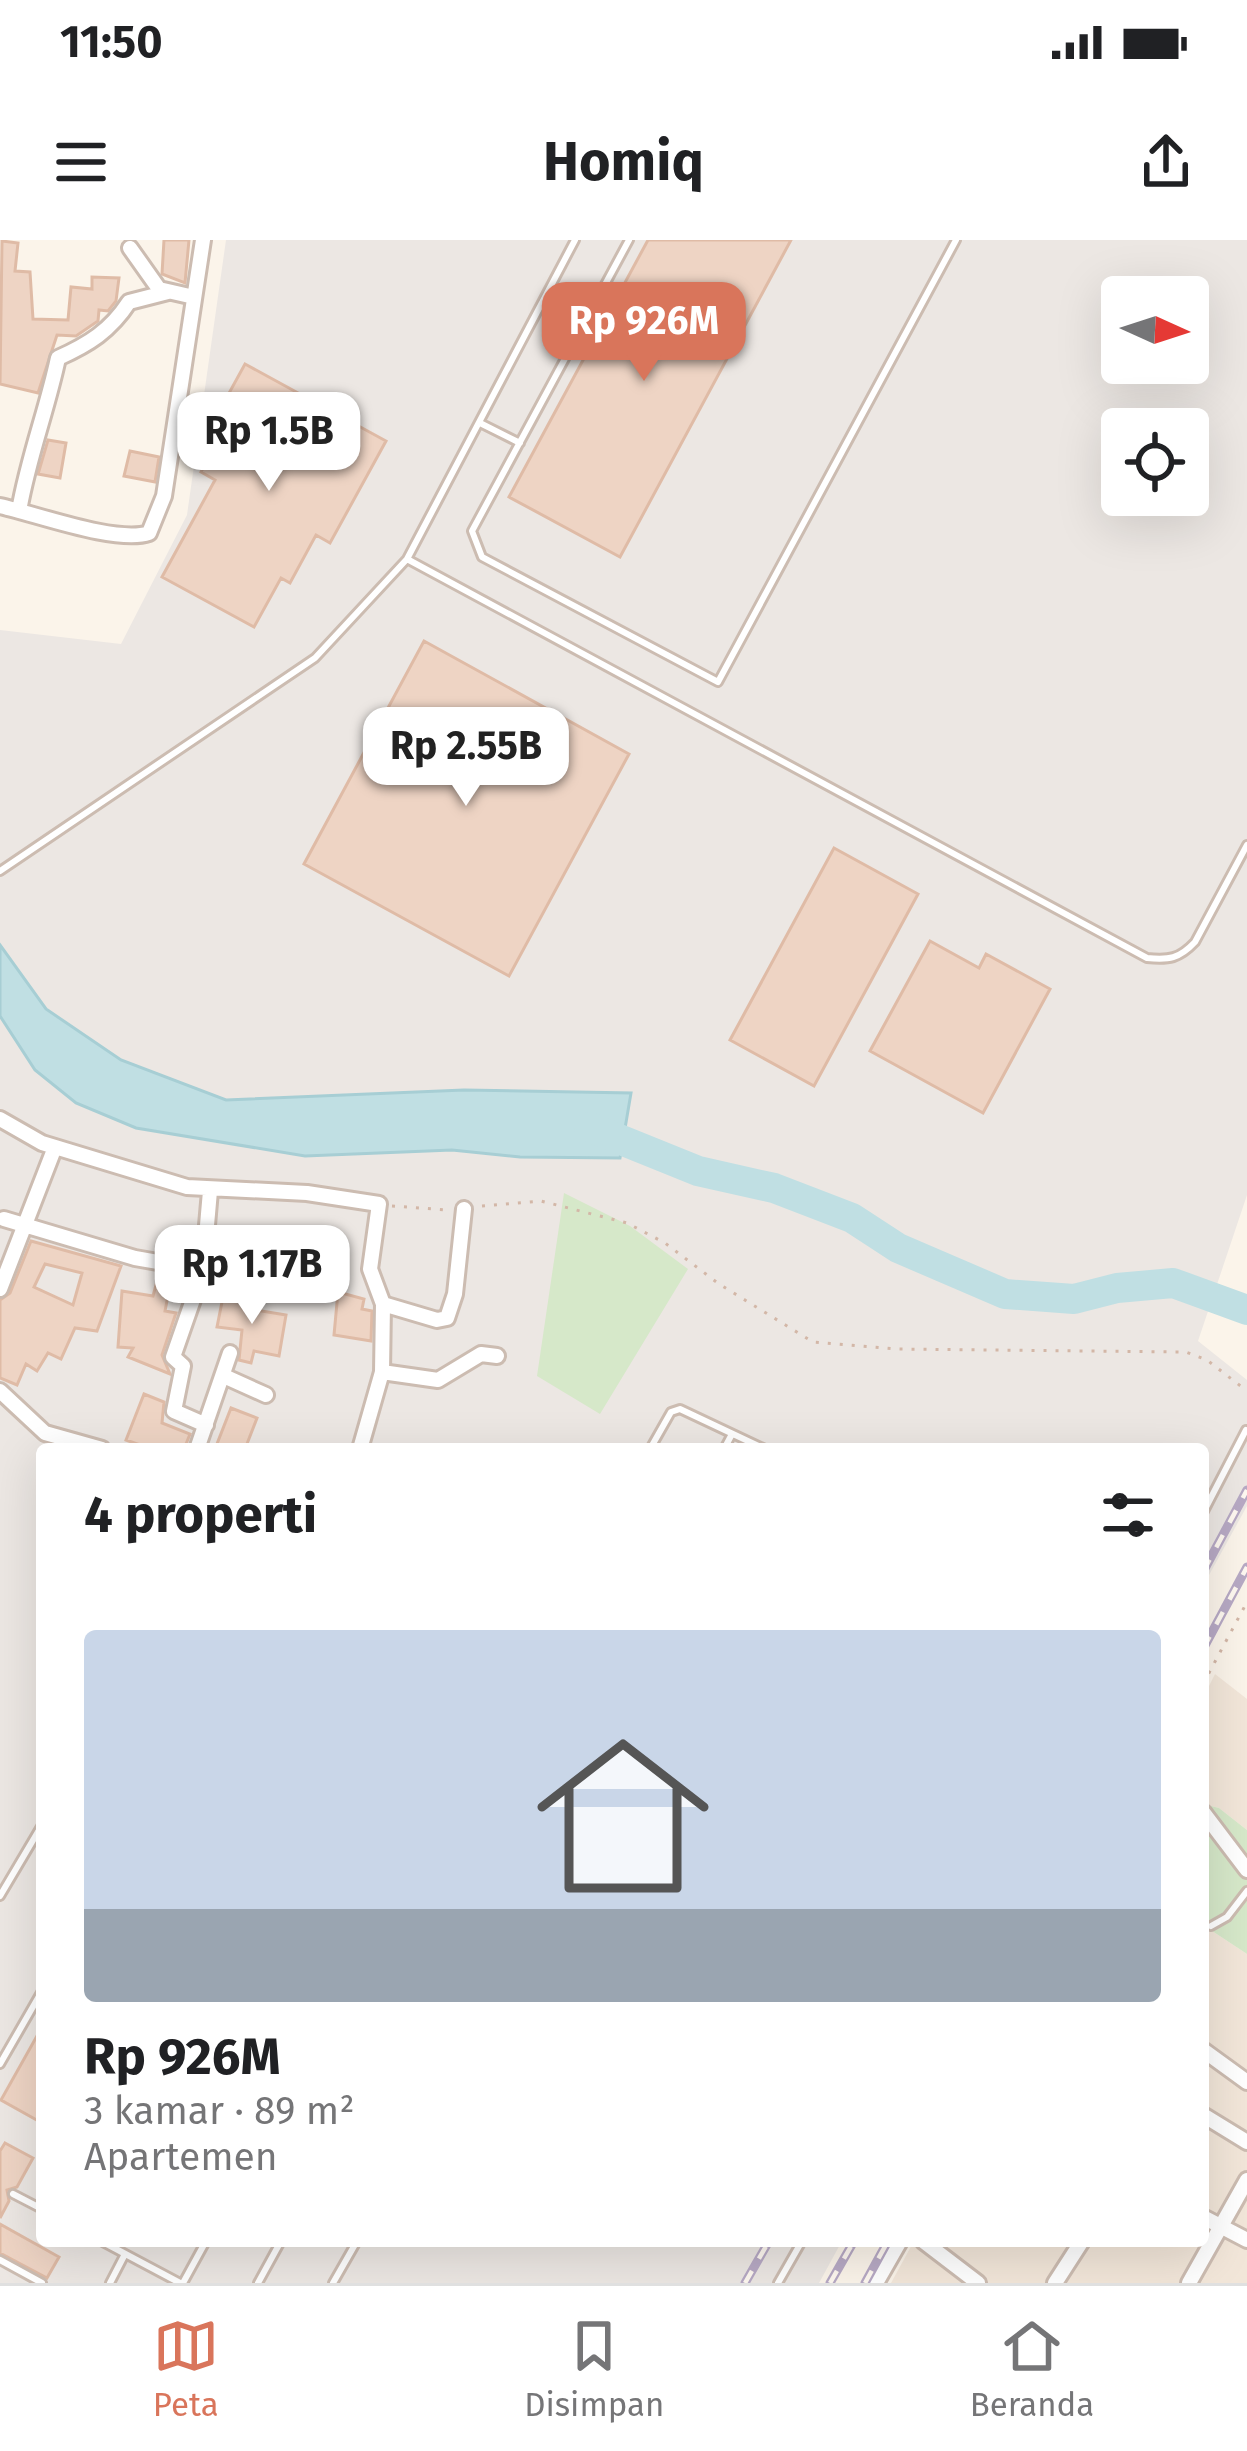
<!DOCTYPE html>
<html lang="id">
<head>
<meta charset="utf-8">
<style>
	body { margin:0; font-family:"Fira Sans",sans-serif; background:#f6f6f6; color:#202124; height:100vh; display:flex; flex-direction:column; font-size:45px; white-space:nowrap }
	* { box-sizing:border-box; margin:0 }
	p { font-size:39px; color:#757577 }
	.icon { flex:none; width:66px; height:66px; fill:none; stroke:currentColor; stroke-width:2; stroke-linecap:round; stroke-linejoin:round }
	.map { position:relative; flex:1; overflow:hidden }
	.drawer { position:absolute; left:36px; top:1203px; width:1173px; height:804px; display:flex; flex-direction:column; background:#fff; border-radius:12px; box-shadow:0 12px 48px #0002 }
	.drawer>* { flex:none }
	.needle { width:78px; rotate:93deg }
	.controls { position:absolute; left:1101px; top:36px; display:grid; gap:24px }
	.controls a { display:grid; place-items:center; width:108px; height:108px; border-radius:12px; background:#fff; box-shadow:0 12px 48px #0002; font-size:60px }
	.price { position:absolute; translate:-50% -102px; padding:0 27px; border-radius:24px; background:#fff; color:#222; font-size:39px; line-height:78px; filter:drop-shadow(0 3px 6px #0008) }
	.price::after { content:''; position:absolute; left:50%; top:72px; width:36px; height:27px; margin-left:-18px; background:inherit; clip-path:polygon(0 0,100% 0,50% 100%) }
	.price.selected { background:#d9755b; color:#fff }
	ul { padding:0; list-style:none }
	li { display:grid; align-content:center; gap:24px; height:636px; padding:0 48px }
	li span { display:grid; place-items:center; height:372px; border-radius:12px; color:#555 }
	li>.icon { margin-inline-start:auto }
	span .icon { width:216px; height:216px; fill:#fffc; stroke-width:1 }
	li b { font-size:51px }
	h2 { display:flex; justify-content:space-between; align-items:center; height:144px; padding:0 48px; font-size:51px }
	.status { display:flex; justify-content:space-between; align-items:center; height:84px; padding:0 60px; background:#fff; direction:ltr }
	.status svg { height:33px; fill:currentColor }
	header { display:flex; justify-content:space-between; align-items:center; height:156px; padding:0 48px; background:#fff; font-size:54px; font-weight:700 }
	.dock { display:flex; justify-content:space-around; align-items:center; height:168px; border-top:3px solid #e0e0e0; background:#fff; font-size:33px; color:#757577 }
	.dock a { display:grid; justify-items:center; gap:6px }
	.dock .selected { color:#d9755b }
	.map>svg:first-child { display:block }
	.residential { fill:#f2e6d9 }
	.industrial { fill:#ece7e3; fill-rule:evenodd }
	.green { fill:#d6e8c9 }
	.water { fill:#c0dfe3; stroke:#a7ced4; stroke-width:3 }
	.lines { fill:none; stroke-linecap:round; stroke-linejoin:round }
	.river { stroke:#c0dfe3; stroke-width:30 }
	.building { fill:#eed4c4; stroke:#dfbba6; stroke-width:3; fill-rule:evenodd }
	.service-casing { stroke:#ccbcb1; stroke-width:12 }
	.minor-casing { stroke:#ccbcb1; stroke-width:20 }
	.path { stroke:#d3b7a7; stroke-width:3; stroke-dasharray:3 9; stroke-linecap:butt }
	.service { stroke:#fff; stroke-width:6 }
	.minor { stroke:#fff; stroke-width:14 }
	.rail-casing { stroke:#b7a9c4; stroke-width:9 }
	.rail { stroke:#fef8f0; stroke-width:4.5; stroke-dasharray:14; stroke-linecap:butt }
</style>
</head>
<body>
<div class="status"><b>11:50</b><svg viewBox="0 0 49 12"><path d="M0 12V9h3v3zM5 12V6h3v6zM10 12V3h3v9zM15 12V0h3v12zM26 1h20v11H26zM47 4h2v5h-2z"/></svg></div>
<header><svg class="icon" aria-label="menu" viewBox="0 0 24 24"><path d="M4 6h16M4 12h16M4 18h16"/></svg>Homiq<svg class="icon" aria-label="share" viewBox="0 0 24 24"><path d="M12 15V3M7 8l5-5 5 5M5 13v7h14v-7"/></svg></header>
<div class="map">
<svg width="1247" height="2043" viewBox="0 0 1247 2043">
	<rect width="100%" height="100%" fill="#fbf4ea"/>
	<!-- residential -->
	<path class="residential" d="M 1215,1434 L 1247,1459 L 1247,1590 L 1219,1568 L 1203,1564 L 1203,1458 Z
		M 1203,1685 L 1247,1714 L 1247,2043 L 891,2043 L 914,2001 L 1203,2001 Z"/>
	<!-- industrial -->
	<path class="industrial" d="M 226,0 L 1247,0 L 1247,955 L 1198,1101 L 1247,1140 L 1247,1266 L 1203,1346 L 1203,1209 L 42,1209 L 42,2001 L 842,2001 L 819,2043 L 0,2043 L 0,390 L 121,404 L 187,275 ZM 1122,57 L 1188,57 L 1188,123 L 1122,123 ZM 1122,189 L 1188,189 L 1188,255 L 1122,255 Z"/>
	<!-- green -->
	<path class="green" d="M 564,953 L 630,986 L 688,1029 L 600,1174 L 537,1136 Z
		M 1203,1564 L 1219,1568 L 1247,1590 L 1247,1714 L 1203,1685 Z"/>
	<!-- water -->
	<path class="water" d="M 0,705 L 46,769 L 121,820 L 226,860 L 464,850 L 631,853 L 620,918 L 520,917 L 452,910 L 305,916 L 136,888 L 76,863 L 35,830 L 0,776 Z"/>
	<g class="lines">
		<!-- river -->
		<path class="river" d="M 589,887 L 698,931 L 774,948 L 852,978 L 898,1008 L 1005,1054 L 1074,1059 L 1117,1048 L 1173,1043 L 1247,1070"/>
	</g>
	<!-- building -->
	<path class="building" d="M 164,0 L 189,0 L 185,43 L 162,34 Z
		M 648,0 L 791,0 L 620,317 L 509,257 Z
		M 2,1 L 18,3 L 15,31 L 30,32 L 33,79 L 68,80 L 71,47 L 92,49 L 92,37 L 119,38 L 116,61 L 108,71 L 99,70 L 98,81 L 76,96 L 57,95 L 38,153 L 0,144 Z
		M 245,124 L 386,201 L 330,303 L 316,295 L 290,343 L 281,338 L 254,387 L 162,337 L 215,240 L 201,232 L 229,181 L 217,175 Z
		M 48,200 L 66,203 L 60,238 L 38,234 Z
		M 130,211 L 159,217 L 155,242 L 124,236 Z
		M 424,401 L 629,514 L 509,736 L 304,624 Z
		M 834,608 L 918,654 L 814,846 L 730,800 Z
		M 930,701 L 979,728 L 986,714 L 1050,749 L 983,873 L 870,811 Z
		M 31,1001 L 121,1026 L 97,1091 L 75,1088 L 61,1119 L 48,1113 L 37,1131 L 26,1124 L 17,1145 L 0,1138 L 0,1060 L 10,1053 ZM 45,1024 L 82,1033 L 73,1065 L 34,1047 Z
		M 159,1034 L 182,1038 L 180,1047 L 170,1045 L 165,1071 L 176,1073 L 162,1115 L 170,1134 L 128,1117 L 133,1108 L 118,1107 L 122,1051 L 153,1056 Z
		M 224,1052 L 245,1055 L 243,1068 L 286,1075 L 279,1116 L 254,1111 L 251,1123 L 239,1120 L 242,1090 L 217,1087 Z
		M 338,1052 L 364,1059 L 362,1069 L 372,1071 L 371,1101 L 334,1095 Z
		M 144,1154 L 164,1162 L 162,1183 L 190,1194 L 184,1209 L 151,1209 L 126,1200 Z
		M 231,1168 L 257,1178 L 245,1209 L 215,1209 Z
		M 42,1787 L 42,1883 L 1,1860 Z
		M 5,1903 L 33,1918 L 17,1947 L 7,1950 L 9,1961 L 0,1978 L 0,1911 Z
		M 0,1984 L 59,2017 L 47,2038 L 0,2013 Z"/>
	<g class="lines">
		<!-- service casing -->
		<g class="service-casing">
			<path id="service" d="M 629,0 L 472,291 L 482,317 L 718,442 L 956,0
				M 480,183 L 520,203
				M 407,319 L 1147,718 C 1169,720 1179,719 1195,702 L 1247,605
				M 0,631 L 315,418 L 407,319 L 575,0
				M 650,1209 L 671,1172 L 680,1169 L 765,1209
				M 724,1209 L 732,1194
				M 1203,1273 L 1246,1190
				M 0,1656 L 42,1585
				M 1211,1686 L 1227,1677 L 1247,1651
				M 0,1824 L 42,1751
				M 13,1954 L 42,1969
				M 101,2001 L 180,2043
				M 0,2020 L 42,2043
				M 110,2043 L 125,2014
				M 183,2043 L 206,2001
				M 258,2043 L 281,2001
				M 333,2043 L 357,2001
				M 778,2043 L 802,2001"/>
		</g>
		<!-- minor casing -->
		<g class="minor-casing">
			<path id="minor" d="M 130,8 L 159,49 L 194,57
				M 0,266 C 36,274 117,304 149,293 L 164,256 L 203,0
				M 19,271 C 28,218 47,170 58,118 C 89,104 110,91 129,62 L 168,52
				M 0,879 L 42,903 L 187,947 L 307,953 L 379,964 L 370,1029 L 383,1064 L 382,1132 L 360,1209
				M 4,979 L 135,1018 L 312,1049
				M 0,1049 L 55,907
				M 383,1064 L 437,1080 L 447,1078 L 455,1054 L 464,969
				M 382,1132 L 438,1140 L 481,1114 L 497,1116
				M 226,1137 L 266,1155
				M 0,1151 L 45,1193 L 102,1209
				M 206,1185 L 174,1171 L 183,1126 L 173,1117 L 203,1031 L 210,951
				M 197,1209 L 230,1113
				M 1203,1572 L 1247,1630
				M 1203,1810 L 1247,1842
				M 1203,1875 L 1247,1902
				M 1203,1977 L 1247,2000
				M 923,2001 L 978,2043
				M 876,2043 L 900,2001
				M 1055,2043 L 1082,2001
				M 1189,2043 L 1247,1940"/>
		</g>
		<!-- path -->
		<path class="path" d="M 392,966 L 448,970
			M 482,966 L 541,961 L 627,983 L 665,1003 L 719,1044 L 813,1102 L 897,1109 L 1186,1112 L 1207,1120 L 1247,1151
			M 1203,1444 L 1247,1362"/>
		<!-- service -->
		<use href="#service" class="service"/>
		<!-- minor -->
		<use href="#minor" class="minor"/>
		<!-- rail casing -->
		<g class="rail-casing">
			<path id="rail" d="M 1203,1332 L 1247,1250
				M 1203,1409 L 1247,1327
				M 745,2043 L 769,2001
				M 830,2043 L 854,2001
				M 865,2043 L 888,2001"/>
		</g>
		<!-- rail -->
		<use href="#rail" class="rail"/>
	</g>
</svg>
<div class="controls">
<a><svg class="needle" viewBox="-14 -14 28 28"><path d="M0-13l5 13h-10z" fill="#e53935"/><path d="M0 13l5-13h-10z" fill="#757577"/></svg></a>
<a><svg class="icon" aria-label="locate" viewBox="0 0 24 24"><circle cx="12" cy="12" r="6"/><path d="M12 2v4M12 18v4M2 12h4M18 12h4"/></svg></a>
</div>
<b class="price selected" style="left:644px;top:144px">Rp 926M</b>
<b class="price" style="left:269px;top:254px">Rp 1.5B</b>
<b class="price" style="left:466px;top:569px">Rp 2.55B</b>
<b class="price" style="left:252px;top:1087px">Rp 1.17B</b>
<section class="drawer">
<h2>4 properti<svg class="icon" aria-label="filters" viewBox="0 0 24 24"><path d="M4 7h16M4 17h16"/><circle cx="9" cy="7" r="2"/><circle cx="15" cy="17" r="2"/></svg></h2>
<ul>
<li><span style="background:linear-gradient(#c9d6e8 75%,#9aa5b1 0)"><svg class="icon" aria-label="home" viewBox="0 0 24 24"><path d="M3 11l9-7 9 7M6 9v11h12V9"/></svg></span><div><b>Rp 926M</b><p>3 kamar · 89 m²</p><p>Apartemen</p></div></li>
</ul>
</section>
</div>
<nav class="dock">
<a class="selected"><svg class="icon" aria-label="map" viewBox="0 0 24 24"><path d="M3 6l6-2 6 2 6-2v14l-6 2-6-2-6 2zM9 4v14M15 6v14"/></svg>Peta</a>
<a><svg class="icon" aria-label="saved" viewBox="0 0 24 24"><path d="M7 4h10v16l-5-4-5 4z"/></svg>Disimpan</a>
<a><svg class="icon" aria-label="home" viewBox="0 0 24 24"><path d="M3 11l9-7 9 7M6 9v11h12V9"/></svg>Beranda</a>
</nav>
</body>
</html>
